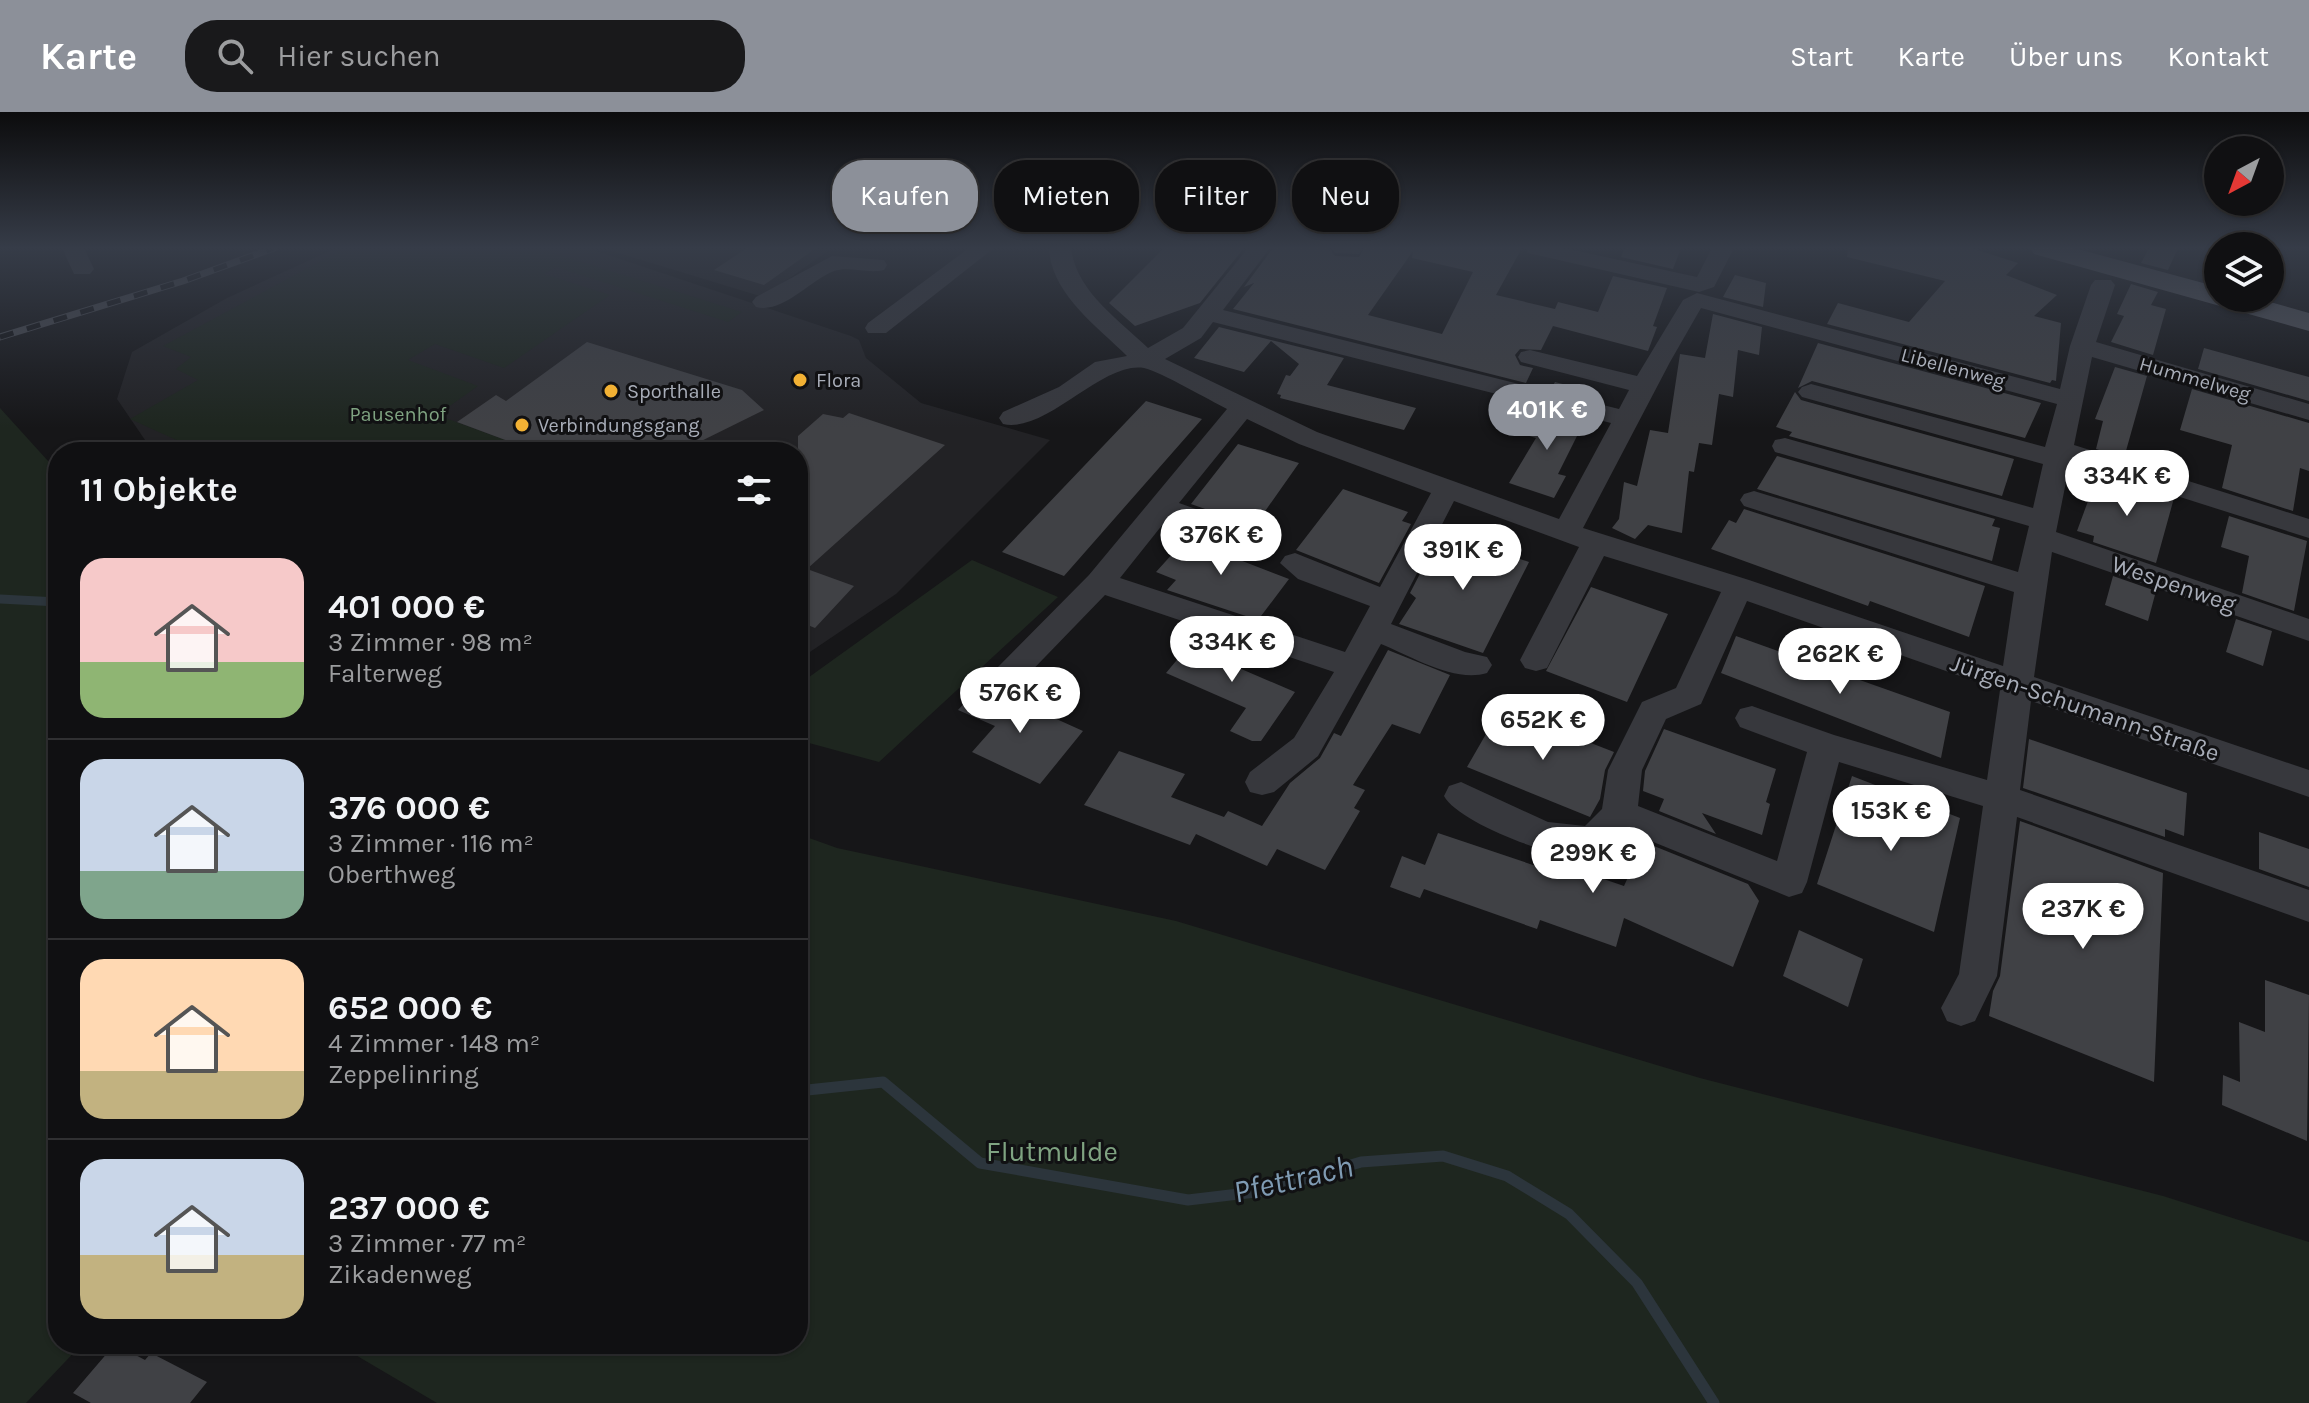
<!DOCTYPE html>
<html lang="de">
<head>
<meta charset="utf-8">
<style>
	body { margin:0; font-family:Karla,sans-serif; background:#19191b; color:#f1f3f6; height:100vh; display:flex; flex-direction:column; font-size:30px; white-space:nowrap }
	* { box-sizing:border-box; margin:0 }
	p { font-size:26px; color:#9c9d9f }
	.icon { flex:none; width:44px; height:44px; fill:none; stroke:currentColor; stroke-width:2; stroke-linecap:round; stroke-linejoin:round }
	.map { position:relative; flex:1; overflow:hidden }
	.drawer { position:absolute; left:48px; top:330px; width:760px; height:912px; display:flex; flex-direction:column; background:#101012; border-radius:32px; box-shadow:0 2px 6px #0004,0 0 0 2px #303032 }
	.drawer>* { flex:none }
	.hud { position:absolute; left:832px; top:48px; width:760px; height:72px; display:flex; gap:16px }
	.needle { width:52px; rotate:221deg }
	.tools { position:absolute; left:2204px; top:24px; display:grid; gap:16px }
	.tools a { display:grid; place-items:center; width:80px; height:80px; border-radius:50%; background:#101012; box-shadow:0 2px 6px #0004,0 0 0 2px #303032; font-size:40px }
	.price { position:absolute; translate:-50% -68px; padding:0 18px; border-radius:28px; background:#fff; color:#222; font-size:26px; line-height:52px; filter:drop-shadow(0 2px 4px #0008) }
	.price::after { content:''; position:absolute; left:50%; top:48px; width:24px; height:18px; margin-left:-12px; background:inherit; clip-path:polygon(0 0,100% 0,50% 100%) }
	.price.on { background:#8c9099; color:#fff }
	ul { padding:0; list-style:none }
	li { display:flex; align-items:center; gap:24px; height:200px; padding:0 32px }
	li+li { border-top:2px solid #303032 }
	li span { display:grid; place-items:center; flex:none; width:224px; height:160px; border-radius:24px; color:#555 }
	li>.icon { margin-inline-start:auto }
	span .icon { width:96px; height:96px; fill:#fffc; stroke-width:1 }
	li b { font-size:34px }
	h2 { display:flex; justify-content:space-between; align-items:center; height:96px; padding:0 32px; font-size:34px }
	.pill { padding:0 28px; border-radius:32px; background:#101012; box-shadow:0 2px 6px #0004,0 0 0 2px #303032; font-size:28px; line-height:72px }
	.pill.on { background:#8c9099; color:#fff }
	header { display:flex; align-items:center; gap:48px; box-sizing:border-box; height:112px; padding:0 40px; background:#8c9099; color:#fff }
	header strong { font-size:38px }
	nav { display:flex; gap:44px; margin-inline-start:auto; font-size:28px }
	.search { width:560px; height:72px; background:#19191b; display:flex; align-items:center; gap:20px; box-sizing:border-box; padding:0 28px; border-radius:32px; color:#9c9d9f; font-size:30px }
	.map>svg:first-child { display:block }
	.built { fill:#222225 }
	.green { fill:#1e261f }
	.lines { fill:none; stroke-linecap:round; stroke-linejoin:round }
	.stream-far1 { stroke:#2c353c; stroke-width:9 }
	.stream { stroke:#2c353c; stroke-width:11 }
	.building { fill:#404145; fill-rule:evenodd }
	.minor { fill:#37383d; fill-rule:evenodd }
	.major { fill:#53555c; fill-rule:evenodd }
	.rail-casing { stroke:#4a4c52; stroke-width:7 }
	.rail { stroke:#111113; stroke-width:5; stroke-dasharray:14; stroke-linecap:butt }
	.poi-dot { fill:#f2b134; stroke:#111113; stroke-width:3 }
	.labels { text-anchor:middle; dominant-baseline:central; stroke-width:6; stroke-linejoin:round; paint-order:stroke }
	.far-street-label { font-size:20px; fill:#a8adb8; stroke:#111113 }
	.far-poi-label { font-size:20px; fill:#a8adb8; stroke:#111113; text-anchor:start }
	.far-park-label { font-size:20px; fill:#7fa381; stroke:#111113 }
	.street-label { font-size:24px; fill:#a8adb8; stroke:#111113 }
	.near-park-label { font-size:28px; fill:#7fa381; stroke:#111113 }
	.near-water-label { font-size:32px; font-style:italic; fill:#7f9bb3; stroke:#111113 }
</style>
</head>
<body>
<header>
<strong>Karte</strong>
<div class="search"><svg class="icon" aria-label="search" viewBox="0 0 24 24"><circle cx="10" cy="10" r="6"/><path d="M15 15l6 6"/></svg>Hier suchen</div>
<nav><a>Start</a><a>Karte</a><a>Über uns</a><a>Kontakt</a></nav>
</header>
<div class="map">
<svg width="2309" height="1291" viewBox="0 0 2309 1291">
	<rect width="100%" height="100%" fill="#161618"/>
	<!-- built -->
	<path class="built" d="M 336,136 L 587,136 L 851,224 L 859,228 L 866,246 L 921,291 L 1050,328 L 896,482 L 798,548 L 798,340 L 171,340 L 145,328 L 117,287 L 132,240 L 227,186 Z
		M 602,136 L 832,136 L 763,185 Z"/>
	<!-- green -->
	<path class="green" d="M 345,136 L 537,136 L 742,200 L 728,210 L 556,155 L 544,162 L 610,183 L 504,256 L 435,232 L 408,248 L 478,274 L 437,303 L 538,340 L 203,340 L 130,307 L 198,268 L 176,257 L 191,245 L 163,234 Z
		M 0,296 L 58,360 L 58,1232 L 82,1232 L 26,1291 L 0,1291 Z
		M 972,448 L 1058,485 L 879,650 L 798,628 L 798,573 Z
		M 798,722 L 837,736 L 1176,809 L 1700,966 L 2163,1084 L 2309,1130 L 2309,1291 L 437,1291 L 337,1232 L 798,1232 Z"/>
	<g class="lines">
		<!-- stream-far1 -->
		<path class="stream-far1" d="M 0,487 L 58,490"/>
		<!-- stream -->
		<path class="stream" d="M 798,979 L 883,970 L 980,1051 L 1188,1088 L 1264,1079 L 1361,1050 L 1443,1044 L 1507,1064 L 1569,1102 L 1637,1171 L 1714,1291"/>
	</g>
	<!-- building -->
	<path class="building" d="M 747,136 L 816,136 L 764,173 L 714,158 Z
		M 1164,136 L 1244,136 L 1200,191 L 1135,214 L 1109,191 Z
		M 1273,136 L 1329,136 L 1335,144 L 1359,145 L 1364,136 L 1522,136 L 1496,183 L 1555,197 L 1558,190 L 1598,200 L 1613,164 L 1667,176 L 1653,214 L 1657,215 L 1648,239 L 1553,214 L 1541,238 L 1520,237 L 1515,243 L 1520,253 L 1533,256 L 1526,271 L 1233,197 L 1254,171 L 1244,175 ZM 1413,139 L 1412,146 L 1473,160 L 1442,222 L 1368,203 Z
		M 1625,136 L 1681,136 L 1673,157 L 1621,145 Z
		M 1848,136 L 1971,136 L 2018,151 L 2006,163 L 2057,183 L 2034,204 L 2061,211 L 2056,269 L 2052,268 L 2050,271 L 1827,212 L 1838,191 L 1909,210 L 1945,169 L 1847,145 Z
		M 2149,136 L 2178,136 L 2168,158 L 2141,151 Z
		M 1735,163 L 1766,171 L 1763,195 L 1723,185 Z
		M 2131,172 L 2158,180 L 2151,193 L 2166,197 L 2153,243 L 2111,230 L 2124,204 L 2117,202 Z
		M 1713,202 L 1762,215 L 1759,243 L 1738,238 L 1733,285 L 1719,282 L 1712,333 L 1699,331 L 1694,360 L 1689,359 L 1682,421 L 1648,413 L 1635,427 L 1612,416 L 1619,407 L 1624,370 L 1637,374 L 1650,318 L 1668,321 L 1680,242 L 1705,246 Z
		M 1219,215 L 1344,246 L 1327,273 L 1416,296 L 1404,318 L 1280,286 L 1281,283 L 1277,282 L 1286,263 L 1290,264 L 1299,252 L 1271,229 L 1244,260 L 1194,246 Z
		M 587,230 L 742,278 L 764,298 L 679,340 L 538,340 L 457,310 L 496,283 L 506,289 Z
		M 1818,231 L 2041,291 L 2025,326 L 1812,269 L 1798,276 Z
		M 2204,236 L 2309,265 L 2309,289 L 2198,257 Z
		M 2115,255 L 2147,264 L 2124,346 L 2096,337 L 2103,309 L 2095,307 Z
		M 1555,270 L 1598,281 L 1595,288 L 1551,277 Z
		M 2192,277 L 2309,311 L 2309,359 L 2300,356 L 2293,399 L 2222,376 L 2232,333 L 2180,318 Z
		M 1795,280 L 1801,288 L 2014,347 L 2002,384 L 1789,324 L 1792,320 L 1776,315 Z
		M 1146,289 L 1202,307 L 1064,464 L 1002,440 Z
		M 1541,296 L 1585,308 L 1558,362 L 1566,364 L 1554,386 L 1509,371 L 1536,326 L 1526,323 Z
		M 849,301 L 945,333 L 807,457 L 854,474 L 815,516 L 798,509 L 798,324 L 823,302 L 843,306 Z
		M 1238,332 L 1299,351 L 1256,412 L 1239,409 L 1191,392 Z
		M 1777,344 L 1995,407 L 1992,414 L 2000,416 L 1992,449 L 1757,377 Z
		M 2098,362 L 2174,386 L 2156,451 L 2093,430 L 2094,424 L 2077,419 Z
		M 1343,377 L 1408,400 L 1402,409 L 1411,412 L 1379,471 L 1296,438 Z
		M 1744,397 L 1985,474 L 1969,525 L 1870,489 L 1868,494 L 1711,437 L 1729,408 L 1736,411 Z
		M 2229,404 L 2307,429 L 2294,499 L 2242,481 L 2249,444 L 2221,435 Z
		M 1193,419 L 1241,433 L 1232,445 L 1289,467 L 1258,508 L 1167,478 L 1176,468 L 1156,460 Z
		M 1441,421 L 1529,450 L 1483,541 L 1399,512 L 1416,486 L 1410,481 Z
		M 2113,464 L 2156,479 L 2148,509 L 2105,493 Z
		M 1591,475 L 1668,502 L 1627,590 L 1546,559 Z
		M 2236,507 L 2272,519 L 2263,554 L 2226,540 Z
		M 1201,519 L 1240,531 L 1225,550 L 1295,580 L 1261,629 L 1252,629 L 1230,619 L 1246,596 L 1166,561 Z
		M 1736,524 L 1950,600 L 1941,646 L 1721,561 Z
		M 1388,538 L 1450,563 L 1420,622 L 1392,612 L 1383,626 L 1353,673 L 1365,678 L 1354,696 L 1360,699 L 1325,758 L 1277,737 L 1267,754 L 1196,722 L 1190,733 L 1084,693 L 1119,639 L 1185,662 L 1171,685 L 1224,705 L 1228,699 L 1262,714 L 1290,671 L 1320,646 L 1334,621 L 1341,624 Z
		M 981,573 L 1083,619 L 1040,672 L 972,640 L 995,614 L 958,598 Z
		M 1501,596 L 1614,640 L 1605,658 L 1600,687 L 1590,705 L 1467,655 Z
		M 1664,617 L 1776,657 L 1766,690 L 1770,692 L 1762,723 L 1702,701 L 1716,722 L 1659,699 L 1664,687 L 1643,679 L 1645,659 Z
		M 2029,627 L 2187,681 L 2184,724 L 2165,717 L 2165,725 L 2023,676 Z
		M 1852,664 L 1960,706 L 1934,820 L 1817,772 Z
		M 2020,709 L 2163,761 L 2154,970 L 1989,904 L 1993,879 L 2000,864 Z
		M 2259,720 L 2309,737 L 2309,775 L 2259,757 Z
		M 1438,721 L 1545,757 L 1548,748 L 1624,774 L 1644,730 L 1748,772 L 1759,789 L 1733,855 L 1624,806 L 1616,835 L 1540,808 L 1537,817 L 1424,777 L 1420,786 L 1390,775 L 1402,744 L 1425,753 Z
		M 1799,818 L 1863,847 L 1848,895 L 1783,864 Z
		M 2265,868 L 2309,883 L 2307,1029 L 2222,993 L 2223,963 L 2240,970 L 2239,910 L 2265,920 Z
		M 115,1232 L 145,1248 L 151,1241 L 207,1270 L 190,1291 L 91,1291 L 73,1281 Z"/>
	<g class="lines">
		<!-- minor -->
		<path class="minor" d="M 62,136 L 84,136 L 94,157 L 90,162 L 74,162 Z
			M 969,136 L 994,136 L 886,221 L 868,221 L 865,216 L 868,211 Z
			M 1049,136 L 1071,136 C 1076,179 1118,207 1148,236 L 1183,216 L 1248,136 L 1270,136 L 1223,198 L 1619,297 L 1629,278 L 1521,250 L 1518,245 L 1521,240 L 1530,238 L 1637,264 L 1683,188 L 1697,181 L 2060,277 L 2070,234 L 2091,173 L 2095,168 L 2111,168 L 2115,173 L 2096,230 L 2309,292 L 2309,308 L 2092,245 L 2074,333 L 2309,407 L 2309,426 L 2070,350 L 2056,420 L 2309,507 L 2309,529 L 2052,440 L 2034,565 L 2309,658 L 2309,685 L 2031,589 L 2020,678 L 2309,778 L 2309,810 L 2017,705 L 1997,864 L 1975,909 L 1961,914 L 1947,909 L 1941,896 L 1959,862 L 1983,694 L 1839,650 L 1807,770 L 1802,781 L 1789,785 L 1626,719 C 1614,734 1597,743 1578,744 C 1548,745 1457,709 1444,684 L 1449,674 L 1461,670 L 1548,710 L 1585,714 L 1602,697 L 1608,658 L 1642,590 L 1676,576 L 1721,480 L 1604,444 L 1547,556 L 1536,559 L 1525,556 L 1520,548 L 1579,435 L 1454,389 L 1391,512 L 1465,540 L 1487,545 L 1492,553 L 1487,561 C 1454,571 1411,544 1381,532 L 1318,644 L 1274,680 L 1262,683 L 1250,680 L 1245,670 L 1250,660 L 1294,626 L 1334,560 L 1105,483 L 1016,575 L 1005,579 L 994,575 L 989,567 L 994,559 L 1089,463 L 1227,297 C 1209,288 1161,260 1144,256 C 1102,249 1046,322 1003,312 L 999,306 L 1003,300 L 1059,275 L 1095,250 L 1127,244 C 1097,214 1051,182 1049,136 ZM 1701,196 L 2057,292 L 2045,335 L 1811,272 L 1802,275 L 1798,280 L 1802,285 L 2043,352 L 2033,396 L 1785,326 L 1775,328 L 1772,334 L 1775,340 L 2029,414 L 2018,460 L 1754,379 L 1744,382 L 1740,388 L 1744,394 L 2014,480 L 2003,554 L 1749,468 L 1583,416 L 1670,250 ZM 1213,210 L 1611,311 L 1559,407 L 1317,320 L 1165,247 L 1201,226 ZM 1247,307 L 1299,332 L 1431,381 L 1380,475 L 1295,441 L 1285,444 L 1280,451 L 1298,467 L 1370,494 L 1345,540 L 1120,466 L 1167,407 L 1235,430 L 1258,429 L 1262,422 L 1258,415 L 1238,412 L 1179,391 ZM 1747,489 L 2000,578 L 1987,668 L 1834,623 L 1752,594 L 1740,597 L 1735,606 L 1740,615 L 1807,640 L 1777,749 L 1638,694 L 1642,658 L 1666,607 L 1701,592 Z
			M 1332,136 L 1361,136 L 1362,137 L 1359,142 L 1335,141 Z
			M 1525,136 L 1564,136 L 1697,165 L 1712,136 L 1734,136 L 1714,175 L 1699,180 L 1528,141 Z
			M 832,144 L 884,148 L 887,153 L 884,158 C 868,162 849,154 834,159 C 810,168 783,202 756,195 L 752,190 L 756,185 Z"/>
		<!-- major -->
		<path class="major" d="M 2030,136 L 2074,136 L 2218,175 L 2218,186 L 2256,186 L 2309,201 L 2309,219 L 2034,142 Z"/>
		<!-- rail casing -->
		<g class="rail-casing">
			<path id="rail" d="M 0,225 L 183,169 L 274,136"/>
		</g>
		<!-- rail -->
		<use href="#rail" class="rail"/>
	</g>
	<!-- sky -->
	<linearGradient id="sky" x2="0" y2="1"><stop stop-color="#0c0c0d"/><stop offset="0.43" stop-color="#363c48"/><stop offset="1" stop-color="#363c48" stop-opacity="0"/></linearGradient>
	<rect width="2309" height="316" fill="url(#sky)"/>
	<!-- markers -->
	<g class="poi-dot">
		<circle cx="800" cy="268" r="8"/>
		<circle cx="611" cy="279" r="8"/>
		<circle cx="522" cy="313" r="8"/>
	</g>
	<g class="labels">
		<!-- far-street labels -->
		<g class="far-street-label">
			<text transform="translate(1953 256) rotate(15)">Libellenweg</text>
			<text transform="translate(2195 267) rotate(16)">Hummelweg</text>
		</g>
		<!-- far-poi labels -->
		<g class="far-poi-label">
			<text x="816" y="268">Flora</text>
			<text x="627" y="279">Sporthalle</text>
			<text x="538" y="313">Verbindungsgang</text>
		</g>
		<!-- far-park labels -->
		<g class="far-park-label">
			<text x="398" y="302">Pausenhof</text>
		</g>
		<!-- street labels -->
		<g class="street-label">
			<text transform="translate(2174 472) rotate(19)">Wespenweg</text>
			<text transform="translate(2085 596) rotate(19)">Jürgen-Schumann-Straße</text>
		</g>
		<!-- near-park labels -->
		<g class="near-park-label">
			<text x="1052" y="1039">Flutmulde</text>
		</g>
		<!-- near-water labels -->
		<g class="near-water-label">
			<text transform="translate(1293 1067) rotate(-13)">Pfettrach</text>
		</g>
	</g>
</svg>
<div class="tools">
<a><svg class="needle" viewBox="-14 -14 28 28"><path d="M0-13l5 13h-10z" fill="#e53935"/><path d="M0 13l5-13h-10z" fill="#9c9d9f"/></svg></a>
<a><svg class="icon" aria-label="layers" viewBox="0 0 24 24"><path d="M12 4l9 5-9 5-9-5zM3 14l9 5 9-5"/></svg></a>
</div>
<b class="price on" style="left:1547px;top:340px">401K €</b>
<b class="price" style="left:2127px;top:406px">334K €</b>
<b class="price" style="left:1221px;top:465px">376K €</b>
<b class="price" style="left:1463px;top:480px">391K €</b>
<b class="price" style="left:1232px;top:572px">334K €</b>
<b class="price" style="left:1840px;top:584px">262K €</b>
<b class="price" style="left:1020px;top:623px">576K €</b>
<b class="price" style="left:1543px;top:650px">652K €</b>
<b class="price" style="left:1891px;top:741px">153K €</b>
<b class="price" style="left:1593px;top:783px">299K €</b>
<b class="price" style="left:2083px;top:839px">237K €</b>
<div class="hud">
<a class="pill on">Kaufen</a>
<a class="pill">Mieten</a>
<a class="pill">Filter</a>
<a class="pill">Neu</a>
</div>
<section class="drawer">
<h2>11 Objekte<svg class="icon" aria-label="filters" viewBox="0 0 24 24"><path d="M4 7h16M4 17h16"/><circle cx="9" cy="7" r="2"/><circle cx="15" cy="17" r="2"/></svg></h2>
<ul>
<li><span style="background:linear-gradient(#f6c9c9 65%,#8fb573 0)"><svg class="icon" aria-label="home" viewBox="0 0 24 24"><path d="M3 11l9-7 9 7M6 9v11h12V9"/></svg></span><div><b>401 000 €</b><p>3 Zimmer · 98 m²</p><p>Falterweg</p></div></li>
<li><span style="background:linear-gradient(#c9d6e8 70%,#7fa58c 0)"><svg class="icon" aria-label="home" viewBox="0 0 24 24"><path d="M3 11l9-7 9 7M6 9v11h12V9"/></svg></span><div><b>376 000 €</b><p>3 Zimmer · 116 m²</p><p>Oberthweg</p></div></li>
<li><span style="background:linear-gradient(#ffd9b3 70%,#c2b280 0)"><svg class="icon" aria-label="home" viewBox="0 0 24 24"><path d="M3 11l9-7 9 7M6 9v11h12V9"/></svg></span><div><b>652 000 €</b><p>4 Zimmer · 148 m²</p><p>Zeppelinring</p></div></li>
<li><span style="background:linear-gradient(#c9d6e8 60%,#c2b280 0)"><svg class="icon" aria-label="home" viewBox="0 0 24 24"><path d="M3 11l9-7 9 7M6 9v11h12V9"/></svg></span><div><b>237 000 €</b><p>3 Zimmer · 77 m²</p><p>Zikadenweg</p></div></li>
</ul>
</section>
</div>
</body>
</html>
